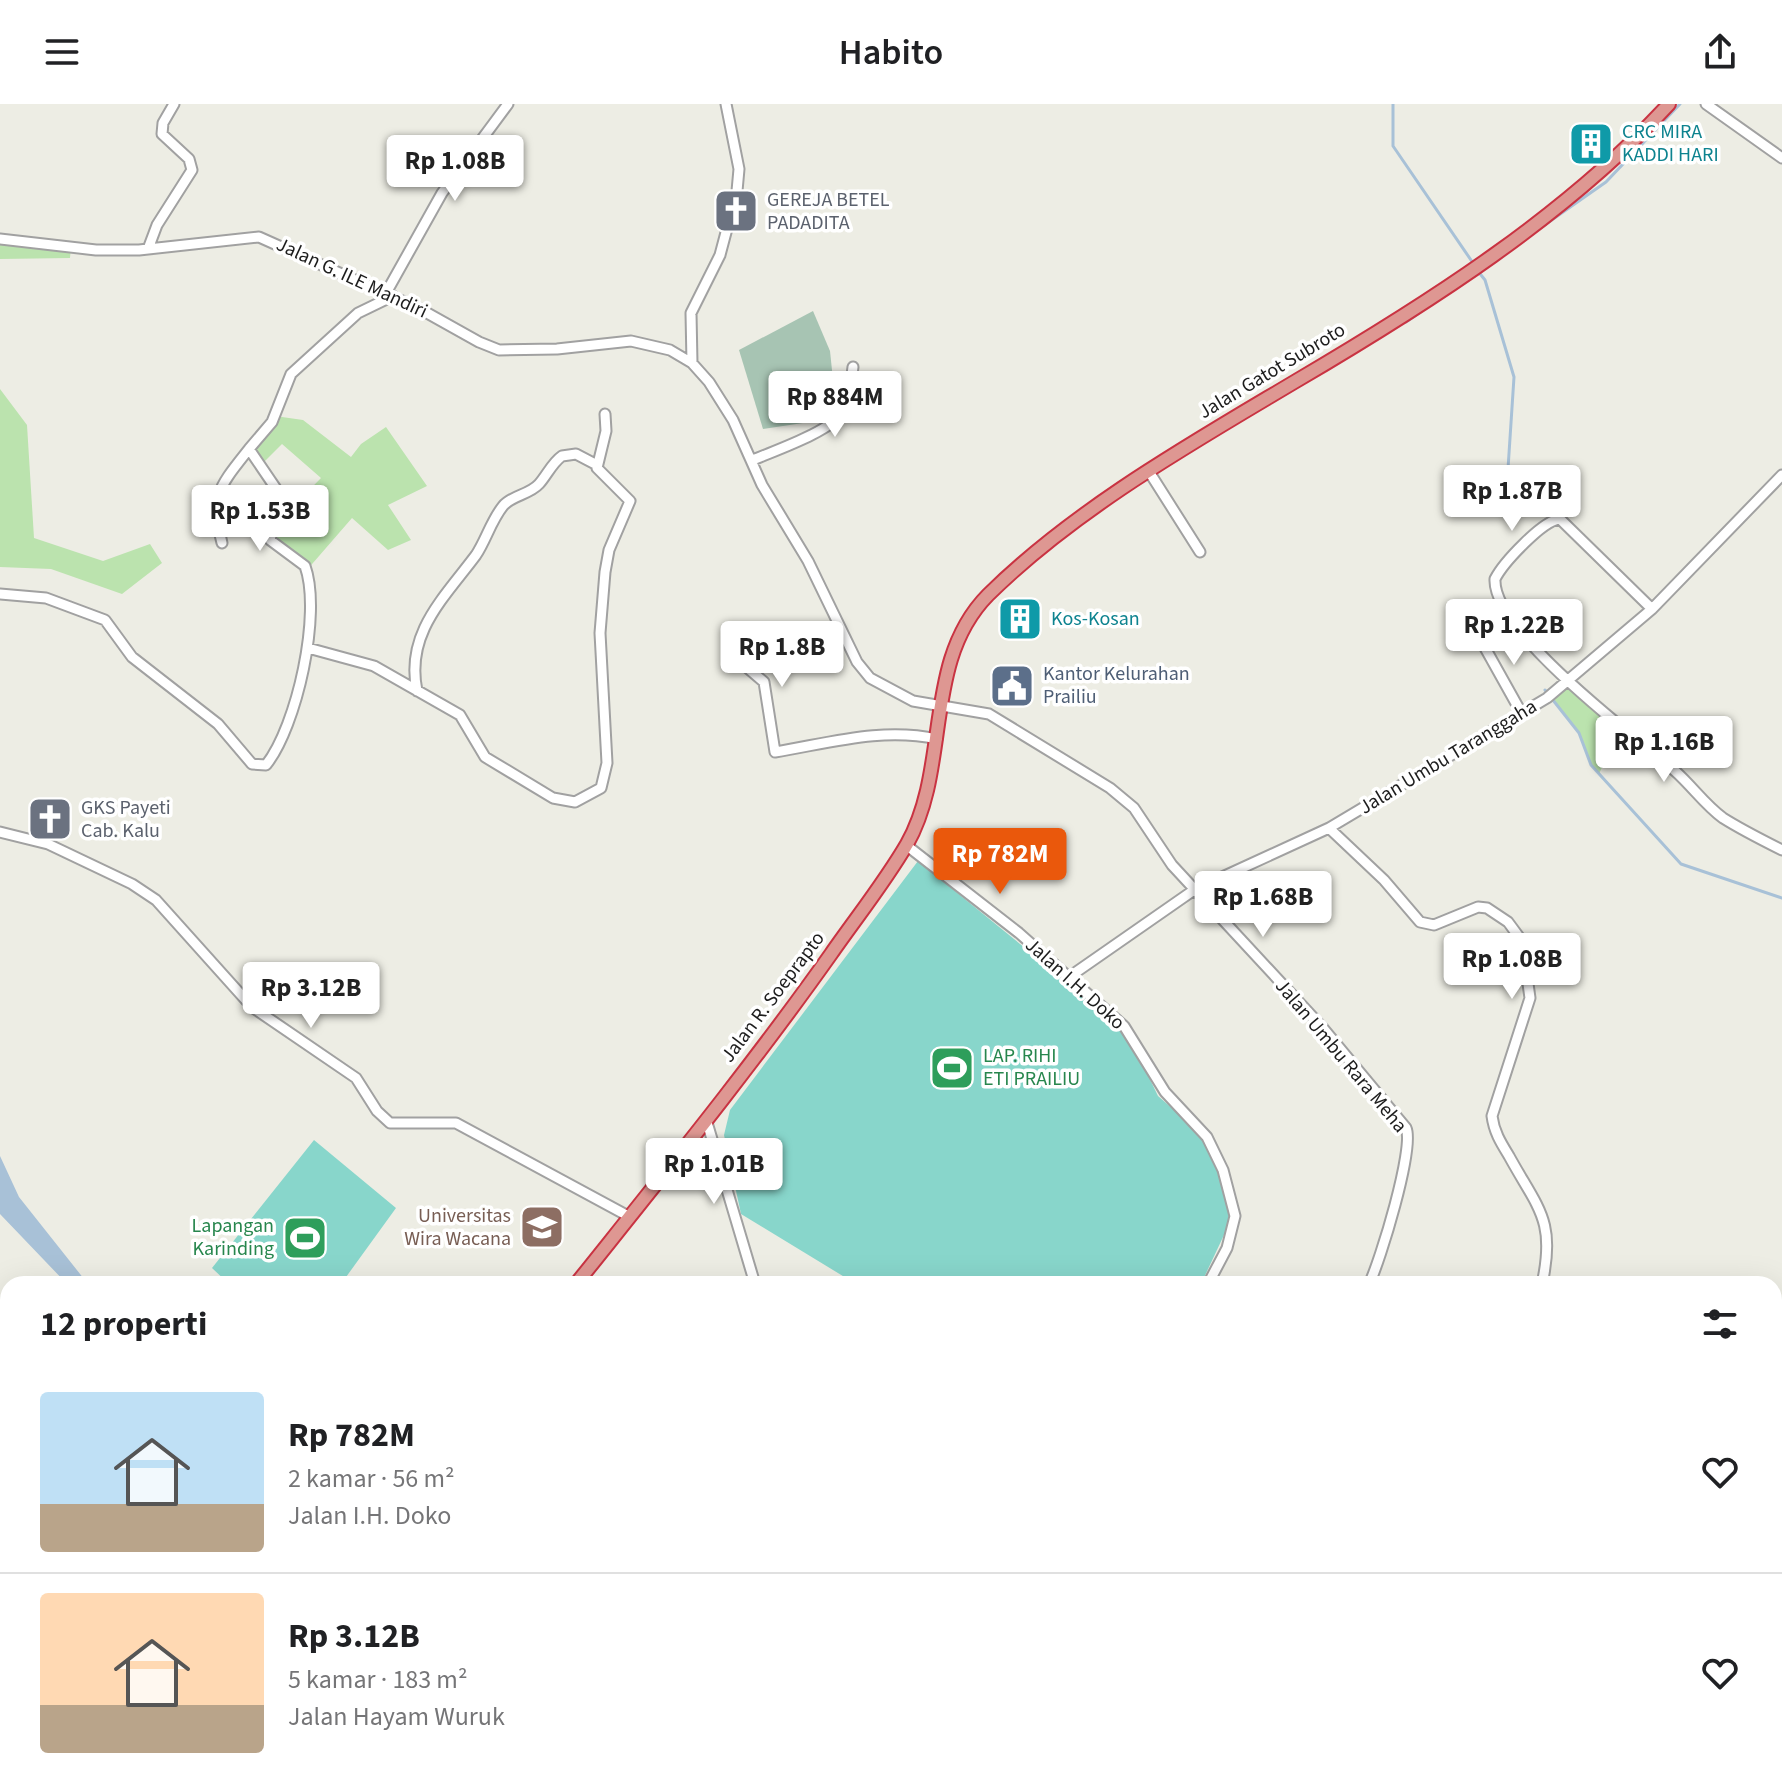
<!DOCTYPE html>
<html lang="id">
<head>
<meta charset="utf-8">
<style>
	body { margin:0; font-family:"Source Sans 3",sans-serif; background:#f2f2f2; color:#202124; height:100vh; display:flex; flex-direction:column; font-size:30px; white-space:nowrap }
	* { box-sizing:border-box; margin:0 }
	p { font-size:26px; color:#757577 }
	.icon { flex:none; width:44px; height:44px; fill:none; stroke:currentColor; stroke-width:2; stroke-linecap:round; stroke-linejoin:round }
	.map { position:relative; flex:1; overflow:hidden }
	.drawer { position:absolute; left:0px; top:1172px; width:1782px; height:512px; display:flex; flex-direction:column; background:#fff; border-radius:24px 24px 0 0; box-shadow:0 8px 32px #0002 }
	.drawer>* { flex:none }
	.price { position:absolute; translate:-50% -68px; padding:0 18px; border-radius:8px; background:#fff; color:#222; font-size:26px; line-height:52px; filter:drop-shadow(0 2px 4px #0008) }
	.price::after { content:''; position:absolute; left:50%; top:48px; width:24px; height:18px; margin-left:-12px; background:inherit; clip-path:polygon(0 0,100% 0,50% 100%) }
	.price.current { background:#ea580c; color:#fff }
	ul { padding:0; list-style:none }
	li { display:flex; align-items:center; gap:24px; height:200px; padding:0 40px }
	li+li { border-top:2px solid #e0e0e0 }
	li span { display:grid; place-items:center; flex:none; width:224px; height:160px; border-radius:8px; color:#555 }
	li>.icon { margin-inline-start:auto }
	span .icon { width:96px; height:96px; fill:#fffc; stroke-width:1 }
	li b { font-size:34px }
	h2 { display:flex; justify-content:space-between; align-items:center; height:96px; padding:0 40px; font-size:34px }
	header { display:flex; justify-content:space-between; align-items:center; height:104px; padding:0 40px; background:#fff; font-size:36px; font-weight:600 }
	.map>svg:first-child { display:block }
	.grass { fill:#bbe3ae }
	.cemetery { fill:#a7c4b3 }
	.pitch { fill:#88d6cb }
	.water { fill:#a8c1d7 }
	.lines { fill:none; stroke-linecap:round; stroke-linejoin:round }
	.stream { stroke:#a8c1d7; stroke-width:3 }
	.minor-casing { stroke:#a1a1a1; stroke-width:13 }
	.highway-casing { stroke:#c93342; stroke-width:16 }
	.minor { stroke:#fff; stroke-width:9 }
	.highway { stroke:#de9792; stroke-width:12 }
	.labels { text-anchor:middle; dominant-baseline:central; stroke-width:7; stroke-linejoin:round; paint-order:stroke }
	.culture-label { font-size:20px; fill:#0d838f; stroke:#fff; text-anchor:start }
	.worship-label { font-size:20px; fill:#5b616d; stroke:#fff; text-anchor:start }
	.street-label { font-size:20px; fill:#1d1d1d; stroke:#fff }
	.service-label { font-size:20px; fill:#4e5e75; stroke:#fff; text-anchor:start }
	.leisure-label { font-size:20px; fill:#27864d; stroke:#fff; text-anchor:start }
	.education-label { font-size:20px; fill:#785e54; stroke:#fff; text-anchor:end }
</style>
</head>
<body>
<header><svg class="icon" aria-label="menu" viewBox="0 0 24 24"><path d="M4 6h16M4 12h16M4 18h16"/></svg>Habito<svg class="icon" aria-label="share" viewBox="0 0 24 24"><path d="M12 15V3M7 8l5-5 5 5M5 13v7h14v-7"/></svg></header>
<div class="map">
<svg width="1782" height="1684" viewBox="0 0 1782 1684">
	<rect width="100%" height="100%" fill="#edede4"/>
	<!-- grass -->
	<path class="grass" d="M 0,138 L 71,143 L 70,154 L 0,155 Z
		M 0,285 L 27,321 L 34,434 L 103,457 L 150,440 L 162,459 L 122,490 L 51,465 L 0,463 Z
		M 275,312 L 303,316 L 351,353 L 361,340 L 386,323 L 427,382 L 388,401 L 411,436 L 388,446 L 352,414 L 306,467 L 268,428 L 321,374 L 282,340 L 263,359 L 255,345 Z
		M 1567,578 L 1618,627 L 1599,670 L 1591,661 L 1579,629 L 1550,593 Z"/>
	<!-- cemetery -->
	<path class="cemetery" d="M 813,207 L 830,247 L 835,295 L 803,319 L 763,325 L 739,246 Z"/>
	<!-- pitch -->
	<path class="pitch" d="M 918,757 L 1100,905 L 1131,936 L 1158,992 L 1203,1031 L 1219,1071 L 1231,1116 L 1201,1180 L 856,1180 L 741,1110 L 724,1031 L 730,1006 Z
		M 314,1036 L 396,1104 L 341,1180 L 229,1180 L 212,1164 Z"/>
	<!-- water -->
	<path class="water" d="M 0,1052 L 19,1093 L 88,1180 L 67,1180 L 0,1110 Z"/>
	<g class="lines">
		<!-- stream -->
		<path class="stream" d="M 1393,0 L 1393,42 L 1473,159
			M 1477,166 L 1485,176 L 1514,273 L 1507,380
			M 1406,218 L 1606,78 L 1680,0
			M 1545,586 L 1579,629 L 1591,661 L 1681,760 L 1782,794"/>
		<!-- minor casing -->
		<g class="minor-casing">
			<path id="minor" d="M 726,0 L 739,65 L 737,87 L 720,151 L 691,209 L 692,259 L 709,278 L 733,316 L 762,381 L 808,457 L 857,558 L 870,574 L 913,597 L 989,610 L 1110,684 L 1134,704 L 1172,761 L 1322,923 L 1406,1024 C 1415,1043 1380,1158 1369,1180
				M 1706,0 L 1782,54
				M 0,135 L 96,146 L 139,146 L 259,133 L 420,205 L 479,238 L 499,246 L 557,245 L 631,237 L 670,246 L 692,259
				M 148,145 L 157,121 L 192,66 L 189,55 L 162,30 L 163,19 L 174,0
				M 386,189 L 442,89 L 508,0
				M 753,356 C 776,346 830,328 844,307 C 851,294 851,277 853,263
				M 1148,366 L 1200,448
				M 222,439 C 210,391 219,383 249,345
				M 0,490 L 46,494 L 105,516 L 132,553 L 218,620 L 252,660 L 266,661 C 297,622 322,509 305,462 L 270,436 L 281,392 L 249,345 L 272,318 L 291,270 L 358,209 L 393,192
				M 1652,505 L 1560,415 C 1543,416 1503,459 1495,475 C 1492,527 1635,633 1675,667 C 1692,682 1705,701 1723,714 C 1742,726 1762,736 1782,746
				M 1509,515 L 1479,533 L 1522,610
				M 308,544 L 374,562 L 460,611 L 485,653 L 553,694 L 575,698 L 601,684 L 607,659 L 600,529 L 605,468 L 609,446 L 630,397 L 597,364 L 606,327 L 605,310
				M 736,554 L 764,578 L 775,648 C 830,639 882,623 937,635
				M 417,587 C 405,529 444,494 476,451 C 486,436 491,417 503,402 C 512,391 529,391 539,380 C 547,371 552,359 562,352 L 576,350 L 597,361
				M 1329,724 L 1384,776 L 1420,818 L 1434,821 L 1478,803 L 1487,804 L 1508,818 L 1522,837 L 1530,894 L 1492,1012 C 1494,1028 1501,1039 1509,1052 C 1538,1105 1556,1116 1542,1180
				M 0,728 L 48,740 L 132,780 L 156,796 L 252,903 L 356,974 L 377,1007 L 390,1019 L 456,1019 L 630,1113
				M 906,741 L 1019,829 L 1124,922 L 1165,988 L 1207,1033 L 1223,1066 L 1235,1112 L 1227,1144 L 1208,1180
				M 1069,873 L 1194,786 L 1329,724 L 1547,594 L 1652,505 L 1782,371
				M 706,1015 L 755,1180
				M 0,1267 L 8,1269
				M 0,1364 L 8,1378
				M 0,1635 L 8,1662
				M 12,1676 L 15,1684
				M 250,1676 L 252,1684
				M 702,1676 L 709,1684
				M 919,1676 L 949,1684
				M 1600,1676 L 1630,1684
				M 1278,1684 L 1280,1676
				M 1640,1684 L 1644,1676"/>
		</g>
		<!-- highway casing -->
		<g class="highway-casing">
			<path id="highway" d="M 576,1180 C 663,1071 751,963 831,850 C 856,814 885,778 907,740 C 951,662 922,558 988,491 C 1075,405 1192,339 1296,277 C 1427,200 1566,112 1669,0
				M 0,1495 L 8,1492
				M 0,1587 L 8,1585"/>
		</g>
		<!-- minor -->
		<use href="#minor" class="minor"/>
		<!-- highway -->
		<use href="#highway" class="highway"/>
	</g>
	<!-- icons -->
	<defs>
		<g id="building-square" transform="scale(2.3)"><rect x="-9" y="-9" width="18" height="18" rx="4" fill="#0f9aa8" stroke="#fff"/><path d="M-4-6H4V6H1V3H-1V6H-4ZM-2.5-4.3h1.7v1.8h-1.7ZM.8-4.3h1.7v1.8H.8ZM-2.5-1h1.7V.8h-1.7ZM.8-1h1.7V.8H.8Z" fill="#fff"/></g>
		<g id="church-square" transform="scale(2.3)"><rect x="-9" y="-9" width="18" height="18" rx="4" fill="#6b7280" stroke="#fff"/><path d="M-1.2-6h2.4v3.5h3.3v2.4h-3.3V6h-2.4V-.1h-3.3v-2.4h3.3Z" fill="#fff"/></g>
		<g id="civic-square" transform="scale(2.3)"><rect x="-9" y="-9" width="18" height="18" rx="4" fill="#5c6f8a" stroke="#fff"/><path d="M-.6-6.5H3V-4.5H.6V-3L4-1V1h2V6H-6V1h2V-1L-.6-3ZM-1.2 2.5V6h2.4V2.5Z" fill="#fff"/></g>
		<g id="stadium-square" transform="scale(2.3)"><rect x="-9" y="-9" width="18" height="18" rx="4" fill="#2e9e5b" stroke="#fff"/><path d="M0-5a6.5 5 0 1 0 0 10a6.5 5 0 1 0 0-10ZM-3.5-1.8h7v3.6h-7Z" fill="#fff"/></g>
		<g id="university-square" transform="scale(2.3)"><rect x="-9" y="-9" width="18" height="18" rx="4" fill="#8d6e63" stroke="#fff"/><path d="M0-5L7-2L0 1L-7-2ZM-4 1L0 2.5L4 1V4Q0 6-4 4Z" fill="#fff"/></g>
	</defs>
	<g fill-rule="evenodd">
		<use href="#building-square" x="1591" y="40"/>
		<use href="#church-square" x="736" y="107"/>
		<use href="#building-square" x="1020" y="515"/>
		<use href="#civic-square" x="1012" y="582"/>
		<use href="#church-square" x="50" y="715"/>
		<use href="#stadium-square" x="952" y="964"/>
		<use href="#university-square" x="542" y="1123"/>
		<use href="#stadium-square" x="305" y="1134"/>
	</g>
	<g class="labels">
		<!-- culture labels -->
		<g class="culture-label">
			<text x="1622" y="28">CRC MIRA<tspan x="1622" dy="23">KADDI HARI</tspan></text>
			<text x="1051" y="515">Kos-Kosan</text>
		</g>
		<!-- worship labels -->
		<g class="worship-label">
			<text x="767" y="96">GEREJA BETEL<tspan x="767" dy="23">PADADITA</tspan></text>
			<text x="81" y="704">GKS Payeti<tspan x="81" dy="23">Cab. Kalu</tspan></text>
		</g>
		<!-- street labels -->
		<g class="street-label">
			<text transform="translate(352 174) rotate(25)">Jalan G. ILE Mandiri</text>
			<text transform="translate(1272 267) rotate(-31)">Jalan Gatot Subroto</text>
			<text transform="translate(1448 653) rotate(-31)">Jalan Umbu Taranggaha</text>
			<text transform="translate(1075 880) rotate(42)">Jalan I.H. Doko</text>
			<text transform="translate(773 893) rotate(-53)">Jalan R. Soeprapto</text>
			<text transform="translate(1341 952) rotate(50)">Jalan Umbu Rara Meha</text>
		</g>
		<!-- service labels -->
		<g class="service-label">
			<text x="1043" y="570">Kantor Kelurahan<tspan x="1043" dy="23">Prailiu</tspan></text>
		</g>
		<!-- leisure labels -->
		<g class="leisure-label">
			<text x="983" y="952">LAP. RIHI<tspan x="983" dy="23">ETI PRAILIU</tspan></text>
			<text x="274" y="1122" text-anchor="end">Lapangan<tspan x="274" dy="23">Karinding</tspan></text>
		</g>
		<!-- education labels -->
		<g class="education-label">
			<text x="511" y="1112">Universitas<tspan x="511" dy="23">Wira Wacana</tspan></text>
		</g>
	</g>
</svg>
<b class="price" style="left:455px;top:99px">Rp 1.08B</b>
<b class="price" style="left:835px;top:335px">Rp 884M</b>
<b class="price" style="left:1512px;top:429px">Rp 1.87B</b>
<b class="price" style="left:260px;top:449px">Rp 1.53B</b>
<b class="price" style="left:1514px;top:563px">Rp 1.22B</b>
<b class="price" style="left:782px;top:585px">Rp 1.8B</b>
<b class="price" style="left:1664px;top:680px">Rp 1.16B</b>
<b class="price current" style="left:1000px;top:792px">Rp 782M</b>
<b class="price" style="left:1263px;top:835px">Rp 1.68B</b>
<b class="price" style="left:1512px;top:897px">Rp 1.08B</b>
<b class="price" style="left:311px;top:926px">Rp 3.12B</b>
<b class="price" style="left:714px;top:1102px">Rp 1.01B</b>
<section class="drawer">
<h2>12 properti<svg class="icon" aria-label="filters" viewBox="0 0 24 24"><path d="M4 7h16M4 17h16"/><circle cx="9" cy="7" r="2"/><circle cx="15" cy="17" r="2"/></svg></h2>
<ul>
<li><span style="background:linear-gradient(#bfe0f5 70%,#b9a48a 0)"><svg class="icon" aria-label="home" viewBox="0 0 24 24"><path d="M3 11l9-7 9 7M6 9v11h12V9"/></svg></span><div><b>Rp 782M</b><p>2 kamar · 56 m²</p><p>Jalan I.H. Doko</p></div><svg class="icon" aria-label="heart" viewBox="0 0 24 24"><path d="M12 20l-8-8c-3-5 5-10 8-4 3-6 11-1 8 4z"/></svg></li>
<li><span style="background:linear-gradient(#ffd9b3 70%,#b9a48a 0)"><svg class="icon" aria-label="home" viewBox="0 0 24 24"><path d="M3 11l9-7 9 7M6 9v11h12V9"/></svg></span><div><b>Rp 3.12B</b><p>5 kamar · 183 m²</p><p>Jalan Hayam Wuruk</p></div><svg class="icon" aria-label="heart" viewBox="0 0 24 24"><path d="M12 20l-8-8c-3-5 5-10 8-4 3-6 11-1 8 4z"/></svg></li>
</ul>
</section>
</div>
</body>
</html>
